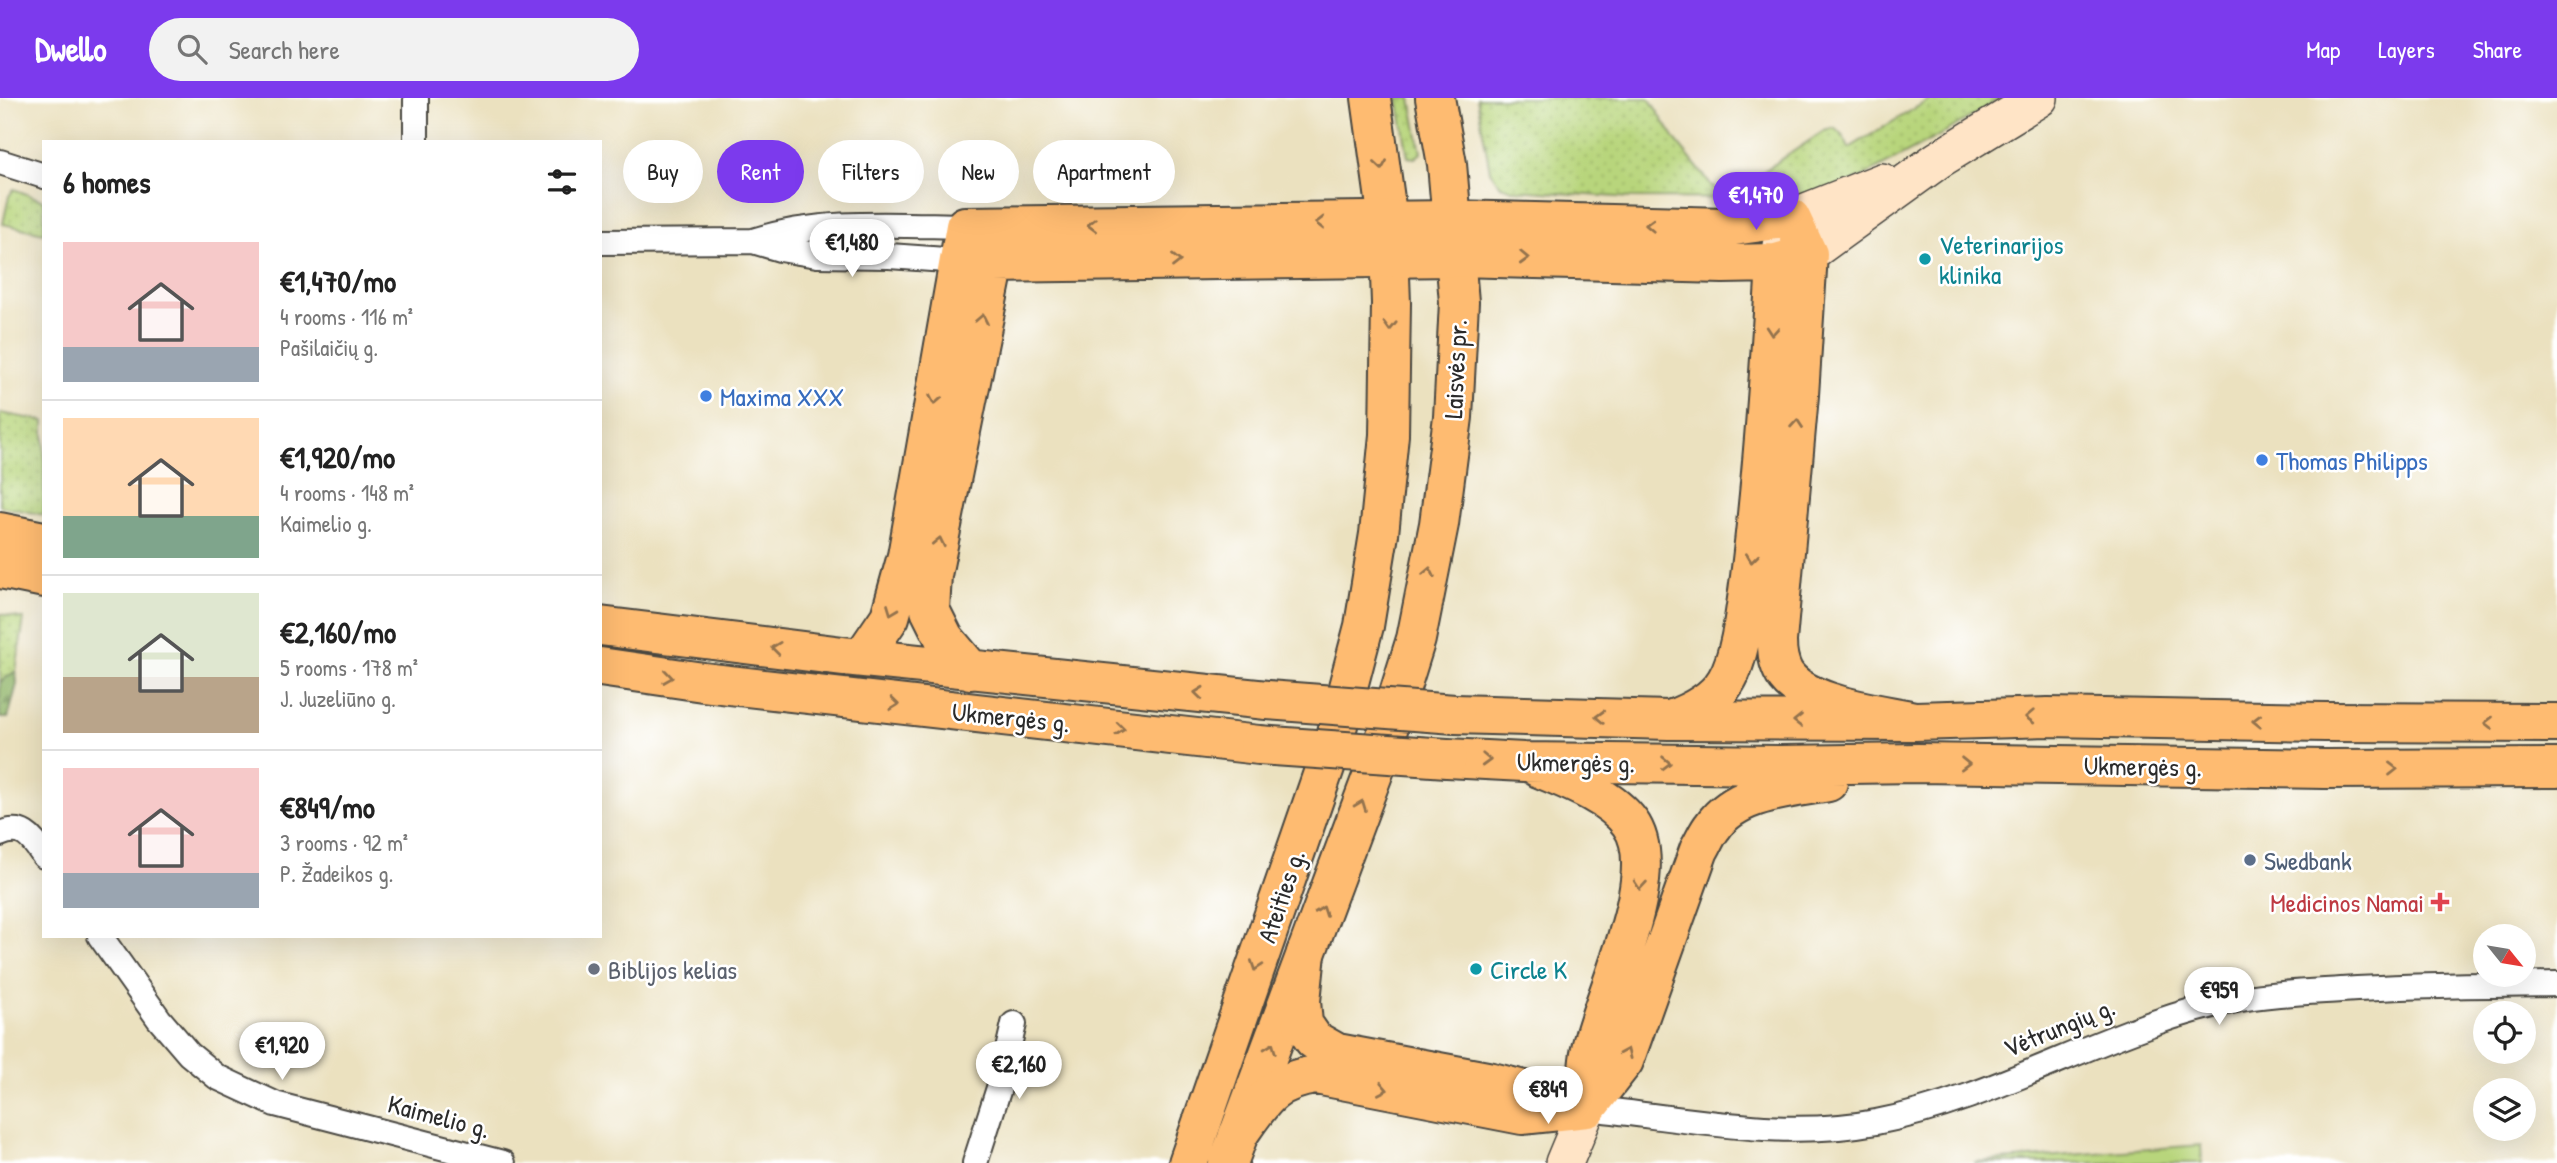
<!DOCTYPE html>
<html lang="en">
<head>
<meta charset="utf-8">
<style>
	body { margin:0; font-family:"Patrick Hand",sans-serif; background:#f2f2f2; color:#222; height:100vh; display:flex; flex-direction:column; font-size:26px; white-space:nowrap }
	* { box-sizing:border-box; margin:0 }
	p { font-size:23px; color:#767676 }
	.icon { flex:none; width:38px; height:38px; fill:none; stroke:currentColor; stroke-width:2; stroke-linecap:round; stroke-linejoin:round }
	.map { position:relative; flex:1; overflow:hidden }
	.side { position:absolute; left:42px; top:42px; width:560px; height:798px; display:flex; flex-direction:column; background:#fff; border-radius:0px; box-shadow:0 7px 28px #0002 }
	.side>* { flex:none }
	.hud { position:absolute; left:623px; top:42px; width:665px; height:63px; display:flex; gap:14px }
	.needle { width:46px; rotate:120deg }
	.tools { position:absolute; left:2473px; top:826px; display:grid; gap:14px }
	.tools a { display:grid; place-items:center; width:63px; height:63px; border-radius:50%; background:#fff; box-shadow:0 7px 28px #0002; font-size:35px }
	.price { position:absolute; translate:-50% -60px; padding:0 16px; border-radius:24px; background:#fff; color:#222; font-size:23px; line-height:46px; filter:drop-shadow(0 2px 4px #0008) }
	.price::after { content:''; position:absolute; left:50%; top:42px; width:21px; height:16px; margin-left:-10px; background:inherit; clip-path:polygon(0 0,100% 0,50% 100%) }
	.price.on { background:#7c3aed; color:#fff }
	ul { padding:0; list-style:none }
	li { display:flex; align-items:center; gap:21px; height:175px; padding:0 21px }
	li+li { border-top:2px solid #e0e0e0 }
	li span { display:grid; place-items:center; flex:none; width:196px; height:140px; border-radius:0px; color:#555 }
	li>.icon { margin-inline-start:auto }
	span .icon { width:84px; height:84px; fill:#fffc; stroke-width:1 }
	li b { font-size:30px }
	h2 { display:flex; justify-content:space-between; align-items:center; height:84px; padding:0 21px; font-size:30px }
	.pill { padding:0 24px; border-radius:32px; background:#fff; box-shadow:0 7px 28px #0002; font-size:24px; line-height:63px }
	.pill.on { background:#7c3aed; color:#fff }
	header { display:flex; align-items:center; gap:42px; box-sizing:border-box; height:98px; padding:0 35px; background:#7c3aed; color:#fff }
	header strong { font-size:33px }
	nav { display:flex; gap:38px; margin-inline-start:auto; font-size:24px }
	.search { width:490px; height:63px; background:#f2f2f2; display:flex; align-items:center; gap:18px; box-sizing:border-box; padding:0 24px; border-radius:38px; color:#767676; font-size:26px }
	.map>svg:first-child { display:block }
	.grass { fill:url(#grass-dots); stroke:#728053; stroke-width:2 }
	.forest { fill:url(#forest-firs); stroke:#5e704b; stroke-width:2 }
	.pitch { fill:#b8d57b; stroke:#728053; stroke-width:2 }
	.lines { fill:none; stroke-linecap:round; stroke-linejoin:round }
	.street-casing { stroke:#484641; stroke-width:28 }
	.secondary-casing { stroke:#484641; stroke-width:40 }
	.primary-casing { stroke:#484641; stroke-width:42 }
	.highway-casing { stroke:#484641; stroke-width:42 }
	.street { stroke:#fff; stroke-width:24 }
	.secondary { stroke:#ffe4c6; stroke-width:37 }
	.primary { stroke:#febb71; stroke-width:38 }
	.highway { stroke:#febb71; stroke-width:38 }
	.highway-bridge-casing { stroke:#484641; stroke-width:42; stroke-linecap:butt }
	.highway-bridge { stroke:#febb71; stroke-width:38 }
	.oneway { stroke:#94734e }
	.culture-dot { fill:#0f9aa8; stroke:#fff; stroke-width:2.5 }
	.shop-dot { fill:#3f7fe0; stroke:#fff; stroke-width:2.5 }
	.service-dot { fill:#5c6f8a; stroke:#fff; stroke-width:2.5 }
	.health-dot { fill:#e0444e; stroke:#fff; stroke-width:2.5 }
	.worship-dot { fill:#6b7280; stroke:#fff; stroke-width:2.5 }
	.labels { text-anchor:middle; dominant-baseline:central; stroke-width:5; stroke-linejoin:round; paint-order:stroke }
	.culture-label { font-size:26px; fill:#0d838f; stroke:#fff; text-anchor:start }
	.street-label { font-size:26px; fill:#2b2b2b; stroke:#fff }
	.shop-label { font-size:26px; fill:#366cbe; stroke:#fff; text-anchor:start }
	.service-label { font-size:26px; fill:#4e5e75; stroke:#fff; text-anchor:start }
	.health-label { font-size:26px; fill:#be3a42; stroke:#fff; text-anchor:end }
	.worship-label { font-size:26px; fill:#5b616d; stroke:#fff; text-anchor:start }
</style>
</head>
<body>
<header>
<strong>Dwello</strong>
<div class="search"><svg class="icon" aria-label="search" viewBox="0 0 24 24"><circle cx="10" cy="10" r="6"/><path d="M15 15l6 6"/></svg>Search here</div>
<nav><a>Map</a><a>Layers</a><a>Share</a></nav>
</header>
<div class="map">
<svg width="2557" height="1065" viewBox="0 0 2557 1065">
	<defs>
		<pattern id="grass-dots" width="8" height="8" patternUnits="userSpaceOnUse" patternTransform="scale(1.75)"><rect width="8" height="8" fill="#b8d57b"/><path d="M2 2h.1M6 6h.1" fill="none" stroke="#9eb76a" stroke-width="1.8" stroke-linecap="round"/></pattern>
		<pattern id="forest-firs" width="22" height="20" patternUnits="userSpaceOnUse" patternTransform="scale(1.75)"><rect width="22" height="20" fill="#92b66b"/><path d="M5 1l3.5 6h-7zM16 11l3.5 6h-7z" fill="#779458"/></pattern>
	</defs>
	<rect width="100%" height="100%" fill="#fff"/>
	<filter id="ink" filterUnits="userSpaceOnUse"><feTurbulence type="fractalNoise" baseFrequency=".0143" numOctaves="2"/><feDisplacementMap in="SourceGraphic" scale="14" xChannelSelector="R" yChannelSelector="G"/><feConvolveMatrix kernelMatrix="1 2 1 2 8 2 1 2 1" color-interpolation-filters="sRGB"/></filter>
	<filter id="wash" filterUnits="userSpaceOnUse"><feTurbulence type="fractalNoise" baseFrequency=".00686" numOctaves="4" result="noise"/><feDisplacementMap in="SourceGraphic" scale="28" xChannelSelector="R" yChannelSelector="G"/><feGaussianBlur stdDeviation="1.57" result="paint"/><feColorMatrix in="noise" values="0 0 0 0 0 0 0 0 0 0 0 0 0 0 0 0 0 1.4 0 .05"/><feComposite in="paint" operator="in"/></filter>
	<g filter="url(#wash)">
		<rect width="100%" height="100%" fill="#ebe1bf"/>
		<!-- grass -->
		<path class="grass" d="M 1398,0 L 1411,0 L 1421,55 L 1415,60 L 1408,59 Z
			M 1477,0 L 1649,0 L 1676,43 L 1717,94 L 1755,79 L 1824,33 L 1834,30 L 1841,35 L 1849,50 L 1932,0 L 2001,0 L 1944,35 L 1845,88 L 1824,95 L 1786,101 L 1631,100 L 1517,92 L 1501,88 L 1490,73 Z
			M 14,91 L 44,103 L 44,135 L 3,126 L 9,98 Z
			M 0,315 L 44,323 L 44,417 L 0,408 Z
			M 0,516 L 24,521 L 16,573 L 0,584 Z"/>
		<!-- forest -->
		<path class="forest" d="M 16,573 L 17,586 L 8,620 L 0,620 L 0,584 Z"/>
		<!-- pitch -->
		<path class="pitch" d="M 2201,1047 L 2202,1065 L 1975,1065 L 1975,1064 Z"/>
	</g>
	<g filter="url(#ink)">
		<g class="lines">
			<!-- street casing -->
			<g class="street-casing">
				<path id="street" d="M 416,0 L 416,44
					M 0,64 L 44,78
					M 753,143 C 820,121 895,127 965,128
					M 600,144 L 753,143 L 780,151 L 817,157 L 889,158 L 960,163
					M 0,736 C 24,726 32,741 44,758
					M 100,838 L 159,921 L 189,956 L 217,979 L 275,1006 L 503,1065
					M 1587,1010 C 1682,1020 1781,1042 1876,1024 C 2003,1000 2113,925 2241,901 C 2274,895 2307,894 2341,892 C 2413,887 2485,887 2557,886
					M 975,1065 L 999,990 L 1014,926"/>
			</g>
			<!-- secondary casing -->
			<g class="secondary-casing">
				<path id="secondary" d="M 1782,148 L 1791,120 L 1882,84
					M 1808,156 L 1938,62 L 2039,0
					M 1564,1065 L 1587,1010"/>
			</g>
			<!-- primary casing -->
			<g class="primary-casing">
				<path id="primary" d="M 1188,1065 L 1333,646 L 1364,528 L 1379,436 L 1389,337 L 1391,205 L 1388,123 L 1371,0
					M 1228,1065 L 1379,660 L 1416,541 L 1439,426 L 1453,319 L 1459,204 L 1447,66 L 1435,0"/>
			</g>
			<!-- highway casing -->
			<g class="highway-casing">
				<path id="highway" d="M 960,163 L 995,165 L 1456,159 L 1723,166 L 1776,165 L 1808,156
					M 0,434 L 44,443
					M 0,471 L 44,480
					M 600,528 L 843,558 L 1267,602
					M 862,560 L 890,519 L 907,458 L 965,128 L 1453,122 L 1726,129 L 1791,120 L 1808,156 L 1799,297 L 1777,543 C 1777,555 1778,564 1784,575 C 1804,608 1880,615 1915,623
					M 600,569 L 703,584 L 1259,647
					M 971,572 L 944,540 L 930,512 L 932,477 L 1000,139
					M 1455,616 L 1669,622 L 1915,623 L 2048,619 L 2326,624 L 2557,625
					M 1670,622 C 1692,614 1714,603 1726,583 C 1741,559 1746,507 1750,479 C 1763,375 1770,270 1776,165
					M 1447,660 L 1524,664 L 1780,667 L 1918,665 L 2325,671 L 2557,670
					M 1539,670 C 1568,682 1612,699 1630,725 C 1666,774 1603,896 1591,951 C 1586,970 1588,991 1587,1010
					M 1306,855 L 1301,903 L 1303,926 L 1314,942 L 1337,955 L 1492,984 L 1556,1000
					M 1238,1037 C 1262,1003 1272,983 1316,977 L 1522,1017 L 1587,1010 L 1624,963 L 1699,752 C 1704,744 1707,735 1713,728 C 1737,693 1790,691 1828,684"/>
			</g>
			<!-- street -->
			<use href="#street" class="street"/>
			<!-- secondary -->
			<use href="#secondary" class="secondary"/>
			<!-- primary -->
			<use href="#primary" class="primary"/>
			<!-- highway -->
			<use href="#highway" class="highway"/>
			<!-- highway-bridge casing -->
			<g class="highway-bridge-casing">
				<path id="highway-bridge" d="M 1267,602 L 1455,616
					M 1259,647 L 1447,660"/>
			</g>
			<!-- highway-bridge -->
			<use href="#highway-bridge" class="highway-bridge"/>
		</g>
		<!-- one-way arrows -->
		<defs><path id="oneway-chevron" d="M-2-3.5L2.5 0L-2 3.5" fill="none" stroke-width="1.6" stroke-linecap="round" stroke-linejoin="round" transform="scale(1.75)"/></defs>
		<g class="oneway">
			<use href="#oneway-chevron" transform="translate(1381 67) rotate(82)"/>
			<use href="#oneway-chevron" transform="translate(1320 125) rotate(-180)"/>
			<use href="#oneway-chevron" transform="translate(1092 127) rotate(179)"/>
			<use href="#oneway-chevron" transform="translate(1650 127) rotate(-178)"/>
			<use href="#oneway-chevron" transform="translate(1524 160) rotate(2)"/>
			<use href="#oneway-chevron" transform="translate(1176 163)"/>
			<use href="#oneway-chevron" transform="translate(982 221) rotate(-79)"/>
			<use href="#oneway-chevron" transform="translate(1390 228) rotate(92)"/>
			<use href="#oneway-chevron" transform="translate(1772 233) rotate(95)"/>
			<use href="#oneway-chevron" transform="translate(935 302) rotate(100)"/>
			<use href="#oneway-chevron" transform="translate(1797 326) rotate(-85)"/>
			<use href="#oneway-chevron" transform="translate(939 444) rotate(-78)"/>
			<use href="#oneway-chevron" transform="translate(1752 460) rotate(97)"/>
			<use href="#oneway-chevron" transform="translate(1429 474) rotate(-79)"/>
			<use href="#oneway-chevron" transform="translate(892 512) rotate(111)"/>
			<use href="#oneway-chevron" transform="translate(776 550) rotate(-173)"/>
			<use href="#oneway-chevron" transform="translate(668 579) rotate(8)"/>
			<use href="#oneway-chevron" transform="translate(1199 595) rotate(-174)"/>
			<use href="#oneway-chevron" transform="translate(894 606) rotate(6)"/>
			<use href="#oneway-chevron" transform="translate(1600 619) rotate(-178)"/>
			<use href="#oneway-chevron" transform="translate(2030 619) rotate(178)"/>
			<use href="#oneway-chevron" transform="translate(1798 623) rotate(-180)"/>
			<use href="#oneway-chevron" transform="translate(2257 623) rotate(-179)"/>
			<use href="#oneway-chevron" transform="translate(2489 625) rotate(-180)"/>
			<use href="#oneway-chevron" transform="translate(1120 631) rotate(6)"/>
			<use href="#oneway-chevron" transform="translate(1486 662) rotate(2)"/>
			<use href="#oneway-chevron" transform="translate(1666 665) rotate(1)"/>
			<use href="#oneway-chevron" transform="translate(1965 666) rotate(1)"/>
			<use href="#oneway-chevron" transform="translate(2393 671)"/>
			<use href="#oneway-chevron" transform="translate(1361 707) rotate(-69)"/>
			<use href="#oneway-chevron" transform="translate(1640 787) rotate(95)"/>
			<use href="#oneway-chevron" transform="translate(1322 813) rotate(-70)"/>
			<use href="#oneway-chevron" transform="translate(1256 868) rotate(109)"/>
			<use href="#oneway-chevron" transform="translate(1271 950) rotate(-69)"/>
			<use href="#oneway-chevron" transform="translate(1626 955) rotate(-66)"/>
			<use href="#oneway-chevron" transform="translate(1383 991) rotate(11)"/>
		</g>
	</g>
	<!-- markers -->
	<g class="culture-dot">
		<circle cx="1925" cy="161" r="7"/>
		<circle cx="1476" cy="871" r="7"/>
	</g>
	<g class="shop-dot">
		<circle cx="706" cy="298" r="7"/>
		<circle cx="2262" cy="362" r="7"/>
	</g>
	<circle class="service-dot" cx="2250" cy="762" r="7"/>
	<path class="health-dot" d="M2436.5 793.5h7v7h7v7h-7v7h-7v-7h-7v-7h7z"/>
	<circle class="worship-dot" cx="594" cy="871" r="7"/>
	<g class="labels">
		<!-- culture labels -->
		<g class="culture-label">
			<text x="1939" y="146">Veterinarijos<tspan x="1939" dy="30">klinika</tspan></text>
			<text x="1490" y="871">Circle K</text>
		</g>
		<!-- street labels -->
		<g class="street-label">
			<text transform="translate(1455 271) rotate(-87)">Laisvės pr.</text>
			<text transform="translate(1011 619) rotate(6)">Ukmergės g.</text>
			<text transform="translate(1576 664) rotate(1)">Ukmergės g.</text>
			<text transform="translate(2143 668) rotate(1)">Ukmergės g.</text>
			<text transform="translate(1281 798) rotate(-71)">Ateities g.</text>
			<text transform="translate(2059 929) rotate(-22)">Vėtrungių g.</text>
			<text transform="translate(439 1018) rotate(15)">Kaimelio g.</text>
		</g>
		<!-- shop labels -->
		<g class="shop-label">
			<text x="720" y="298">Maxima XXX</text>
			<text x="2276" y="362">Thomas Philipps</text>
		</g>
		<!-- service labels -->
		<g class="service-label">
			<text x="2264" y="762">Swedbank</text>
		</g>
		<!-- health labels -->
		<g class="health-label">
			<text x="2424" y="804">Medicinos Namai</text>
		</g>
		<!-- worship labels -->
		<g class="worship-label">
			<text x="608" y="871">Biblijos kelias</text>
		</g>
	</g>
</svg>
<div class="tools">
<a><svg class="needle" viewBox="-14 -14 28 28"><path d="M0-13l5 13h-10z" fill="#e53935"/><path d="M0 13l5-13h-10z" fill="#767676"/></svg></a>
<a><svg class="icon" aria-label="locate" viewBox="0 0 24 24"><circle cx="12" cy="12" r="6"/><path d="M12 2v4M12 18v4M2 12h4M18 12h4"/></svg></a>
<a><svg class="icon" aria-label="layers" viewBox="0 0 24 24"><path d="M12 4l9 5-9 5-9-5zM3 14l9 5 9-5"/></svg></a>
</div>
<b class="price on" style="left:1756px;top:134px">€1,470</b>
<b class="price" style="left:852px;top:181px">€1,480</b>
<b class="price" style="left:2219px;top:929px">€959</b>
<b class="price" style="left:282px;top:984px">€1,920</b>
<b class="price" style="left:1019px;top:1003px">€2,160</b>
<b class="price" style="left:1548px;top:1028px">€849</b>
<div class="hud">
<a class="pill">Buy</a>
<a class="pill on">Rent</a>
<a class="pill">Filters</a>
<a class="pill">New</a>
<a class="pill">Apartment</a>
</div>
<section class="side">
<h2>6 homes<svg class="icon" aria-label="filters" viewBox="0 0 24 24"><path d="M4 7h16M4 17h16"/><circle cx="9" cy="7" r="2"/><circle cx="15" cy="17" r="2"/></svg></h2>
<ul>
<li><span style="background:linear-gradient(#f6c9c9 75%,#9aa5b1 0)"><svg class="icon" aria-label="home" viewBox="0 0 24 24"><path d="M3 11l9-7 9 7M6 9v11h12V9"/></svg></span><div><b>€1,470/mo</b><p>4 rooms · 116 m²</p><p>Pašilaičių g.</p></div></li>
<li><span style="background:linear-gradient(#ffd9b3 70%,#7fa58c 0)"><svg class="icon" aria-label="home" viewBox="0 0 24 24"><path d="M3 11l9-7 9 7M6 9v11h12V9"/></svg></span><div><b>€1,920/mo</b><p>4 rooms · 148 m²</p><p>Kaimelio g.</p></div></li>
<li><span style="background:linear-gradient(#dfe7d0 60%,#b9a48a 0)"><svg class="icon" aria-label="home" viewBox="0 0 24 24"><path d="M3 11l9-7 9 7M6 9v11h12V9"/></svg></span><div><b>€2,160/mo</b><p>5 rooms · 178 m²</p><p>J. Juzeliūno g.</p></div></li>
<li><span style="background:linear-gradient(#f6c9c9 75%,#9aa5b1 0)"><svg class="icon" aria-label="home" viewBox="0 0 24 24"><path d="M3 11l9-7 9 7M6 9v11h12V9"/></svg></span><div><b>€849/mo</b><p>3 rooms · 92 m²</p><p>P. Žadeikos g.</p></div></li>
</ul>
</section>
</div>
</body>
</html>
